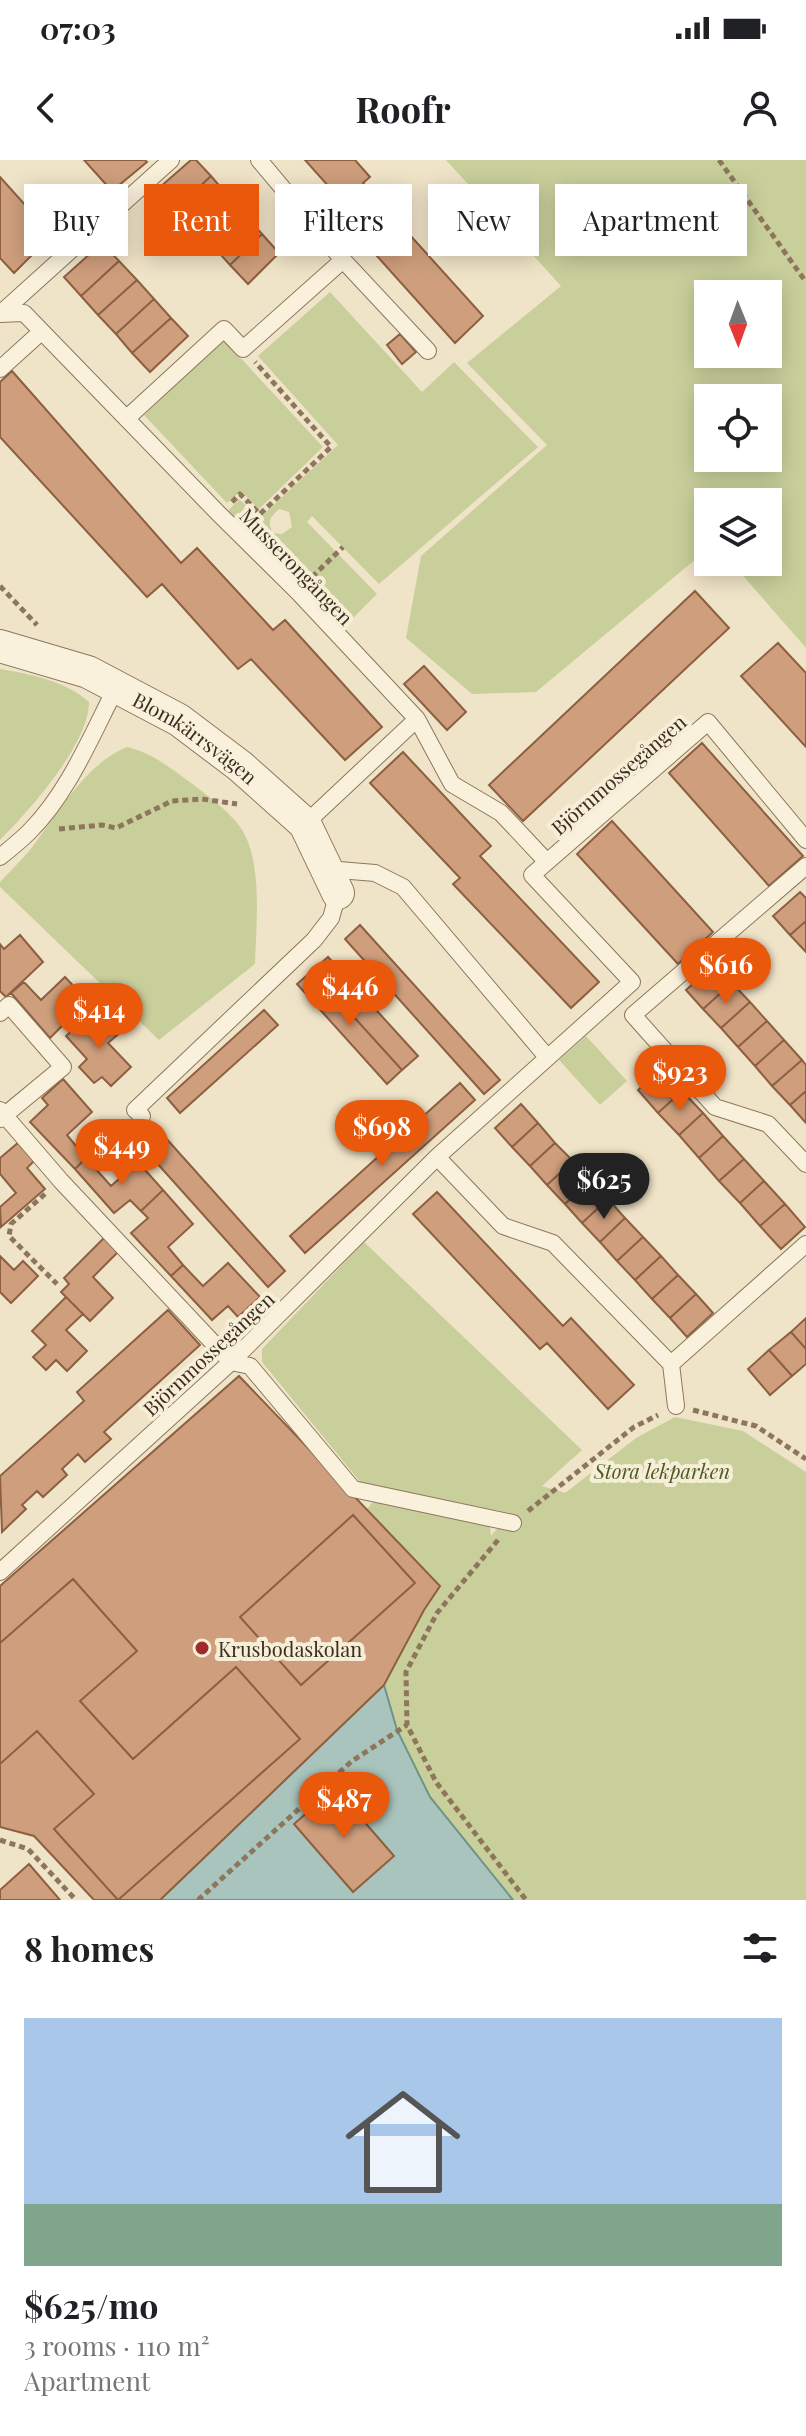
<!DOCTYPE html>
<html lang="en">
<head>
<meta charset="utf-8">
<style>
	body { margin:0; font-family:"Playfair Display",serif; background:#f6f6f6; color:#202124; height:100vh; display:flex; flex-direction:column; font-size:30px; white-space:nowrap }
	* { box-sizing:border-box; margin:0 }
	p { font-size:26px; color:#757577 }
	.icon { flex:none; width:44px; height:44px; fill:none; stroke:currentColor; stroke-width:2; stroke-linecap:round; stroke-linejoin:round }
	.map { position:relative; height:1740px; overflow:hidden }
	.panel { display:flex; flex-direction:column; background:#fff; flex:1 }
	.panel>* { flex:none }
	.hud { position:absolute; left:24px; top:24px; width:758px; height:72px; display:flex; gap:16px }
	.needle { width:52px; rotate:179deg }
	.tools { position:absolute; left:694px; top:120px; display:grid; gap:16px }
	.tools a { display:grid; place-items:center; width:88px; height:88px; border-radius:0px; background:#fff; box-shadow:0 4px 20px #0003; font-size:40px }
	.price { position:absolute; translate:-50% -68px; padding:0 18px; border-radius:28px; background:#ea580c; color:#fff; font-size:26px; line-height:52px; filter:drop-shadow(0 2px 4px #0008) }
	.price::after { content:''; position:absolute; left:50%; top:48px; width:24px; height:18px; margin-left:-12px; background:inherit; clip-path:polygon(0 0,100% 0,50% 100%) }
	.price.current { background:#222; color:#fff }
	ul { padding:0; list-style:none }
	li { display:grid; align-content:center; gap:16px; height:424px; padding:0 24px }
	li+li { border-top:2px solid #e0e0e0 }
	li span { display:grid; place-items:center; height:248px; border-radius:0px; color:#555 }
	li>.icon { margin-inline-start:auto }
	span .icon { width:144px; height:144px; fill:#fffc; stroke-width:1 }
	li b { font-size:34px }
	h2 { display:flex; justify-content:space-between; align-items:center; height:96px; padding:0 24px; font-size:34px }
	.tag { padding:0 28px; border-radius:0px; background:#fff; box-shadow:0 4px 20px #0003; font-size:28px; line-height:72px }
	.tag.current { background:#ea580c; color:#fff }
	.status { display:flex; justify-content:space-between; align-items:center; height:56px; padding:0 40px; background:#fff; direction:ltr }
	.status svg { height:22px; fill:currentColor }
	header { display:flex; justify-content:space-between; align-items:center; height:104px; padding:0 24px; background:#fff; font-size:36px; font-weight:700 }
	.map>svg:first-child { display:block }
	.green { fill:#c9cf9b; fill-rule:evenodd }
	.water { fill:#a9c4bc; stroke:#6f938a; stroke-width:2 }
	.building { fill:#cf9f7d; stroke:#8d5f41; stroke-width:2 }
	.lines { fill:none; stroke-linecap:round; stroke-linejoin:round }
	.service-casing { stroke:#8d765c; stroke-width:18 }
	.minor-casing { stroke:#8d765c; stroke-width:34 }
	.path { stroke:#8d765c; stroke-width:5; stroke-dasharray:6 4; stroke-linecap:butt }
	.service { stroke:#faf1dc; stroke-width:16 }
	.minor { stroke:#faf1dc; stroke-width:32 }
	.poi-dot { fill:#9e2a2b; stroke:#f7eed8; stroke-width:3 }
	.labels { text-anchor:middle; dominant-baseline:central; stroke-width:8; stroke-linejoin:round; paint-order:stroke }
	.street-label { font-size:20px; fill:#3d2e20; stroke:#f7eed8 }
	.park-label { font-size:20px; font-style:italic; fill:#4d5a26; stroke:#f7eed8 }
	.poi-label { font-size:20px; fill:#3d2e20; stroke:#f7eed8; text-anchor:start }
</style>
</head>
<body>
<div class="status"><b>07:03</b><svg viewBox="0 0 49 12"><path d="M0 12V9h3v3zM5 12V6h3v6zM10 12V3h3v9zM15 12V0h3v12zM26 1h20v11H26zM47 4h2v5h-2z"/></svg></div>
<header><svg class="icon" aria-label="back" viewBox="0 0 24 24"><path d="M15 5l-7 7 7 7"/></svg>Roofr<svg class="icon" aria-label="person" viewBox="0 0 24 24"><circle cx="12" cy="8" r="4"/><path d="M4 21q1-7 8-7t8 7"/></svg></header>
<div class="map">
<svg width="806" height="1740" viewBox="0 0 806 1740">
	<rect width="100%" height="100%" fill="#f0e4c8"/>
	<!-- green -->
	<path class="green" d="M 446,0 L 806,0 L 806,488 L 731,402 L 768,402 L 768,342 L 708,342 L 708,389 L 536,532 L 472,534 L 406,478 L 421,396 L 547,285 L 467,203 L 561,126 ZM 708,134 L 768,134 L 768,194 L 708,194 ZM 708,238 L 768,238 L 768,298 L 708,298 Z
		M 330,132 L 422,232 L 454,202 L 538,287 L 379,424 L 312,356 L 307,362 L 377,434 L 349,462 L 277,387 L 269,394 L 228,351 L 239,339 L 257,356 L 264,354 L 338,285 L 258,196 ZM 279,349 L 289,352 L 292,367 L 282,374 L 273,373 C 267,362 270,357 279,349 Z
		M 224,180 L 323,287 L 259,349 L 241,331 L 227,343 L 144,255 Z
		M 0,509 C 30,514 66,521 89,542 C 89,584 29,651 0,680 Z
		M 127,587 C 153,593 170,608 191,623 C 207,635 226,649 238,664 C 264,696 256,765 255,804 L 159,880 L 0,727 L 0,722 C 10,711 21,701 30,690 C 56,656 86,603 127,587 Z
		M 586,876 L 627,921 L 600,945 L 559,900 Z
		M 364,1082 L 582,1290 L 542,1326 L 565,1333 L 636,1278 L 675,1257 L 743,1271 L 806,1312 L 806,1740 L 513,1740 L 430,1637 L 397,1570 L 384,1525 L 424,1450 L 440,1426 L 367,1349 L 372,1343 L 381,1340 L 490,1366 L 491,1376 L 510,1353 L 361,1323 L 262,1202 L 262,1189 Z"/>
	<!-- water -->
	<path class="water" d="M 384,1525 L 397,1570 L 430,1637 L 513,1740 L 160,1740 Z"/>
	<!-- building -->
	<path class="building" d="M 84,0 L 145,0 L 147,2 L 112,31 Z
		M 191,0 L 196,0 L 211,16 L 178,47 L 160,27 Z
		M 305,0 L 355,0 L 370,17 L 363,23 L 483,156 L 455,183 L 333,47 L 340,39 Z
		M 211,16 L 228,36 L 195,66 L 178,47 Z
		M 0,17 L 52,75 L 14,113 L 0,98 Z
		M 228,36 L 245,55 L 213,86 L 195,66 Z
		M 245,55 L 262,74 L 230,105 L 213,86 Z
		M 262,74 L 279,93 L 248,124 L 230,105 Z
		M 102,83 L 119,101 L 81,136 L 64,117 Z
		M 119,101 L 137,120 L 98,155 L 81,136 Z
		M 137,120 L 154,139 L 116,174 L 98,155 Z
		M 154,139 L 171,158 L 132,193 L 116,174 Z
		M 171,158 L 188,176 L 150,212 L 132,193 Z
		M 400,174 L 416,192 L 402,204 L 387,185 Z
		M 12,211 L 181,403 L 197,388 L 273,470 L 285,460 L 382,567 L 345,600 L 251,499 L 238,509 L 162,424 L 147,437 L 0,277 L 0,222 Z
		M 695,431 L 729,468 L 523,661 L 489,625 Z
		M 778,483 L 806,513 L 806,587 L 741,516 Z
		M 424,506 L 466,552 L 447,570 L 404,524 Z
		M 702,583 L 803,696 L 769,726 L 669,613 Z
		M 403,592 L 491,686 L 480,696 L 599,822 L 571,848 L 453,724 L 460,718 L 370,623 Z
		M 612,661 L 713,772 L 678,804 L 577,694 Z
		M 800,732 L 806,738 L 806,761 L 790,775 L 773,756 Z
		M 806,761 L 806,792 L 790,775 Z
		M 360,765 L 500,920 L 484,934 L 345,779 Z
		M 20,775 L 43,802 L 6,837 L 0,831 L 0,784 L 4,789 Z
		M 328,797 L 418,896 L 402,910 L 312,811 Z
		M 715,804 L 732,823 L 703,849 L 686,830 Z
		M 312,811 L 402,910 L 387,924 L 297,824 Z
		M 65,817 L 95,849 L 76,866 L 69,859 L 50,878 L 11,833 L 24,822 L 41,840 Z
		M 732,823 L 750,842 L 721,868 L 703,849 Z
		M 750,842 L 767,861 L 738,887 L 721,868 Z
		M 264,850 L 278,865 L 180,953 L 167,938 Z
		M 89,855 L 101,868 L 110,859 L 122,871 L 108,883 L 131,907 L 111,926 L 102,917 L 94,923 L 79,907 L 87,899 L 66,876 Z
		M 767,861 L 784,880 L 755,906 L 738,887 Z
		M 784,880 L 802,900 L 772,926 L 755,906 Z
		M 802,900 L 806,905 L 806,931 L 790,945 L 772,926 Z
		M 662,908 L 682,931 L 658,953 L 638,930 Z
		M 63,919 L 92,952 L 67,975 L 86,998 L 75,1009 L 30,962 L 48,945 L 42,938 Z
		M 460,923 L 475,940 L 305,1093 L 290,1076 Z
		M 682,931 L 703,953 L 679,975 L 658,953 Z
		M 806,931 L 806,963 L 790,945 Z
		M 521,944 L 538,963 L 512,987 L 495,968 Z
		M 703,953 L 723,976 L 699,998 L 679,975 Z
		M 538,963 L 555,983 L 530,1006 L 512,987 Z
		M 164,976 L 285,1111 L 268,1127 L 147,992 Z
		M 723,976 L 744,999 L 719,1021 L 699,998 Z
		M 19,982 L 35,1000 L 27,1008 L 45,1029 L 1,1067 L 0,1047 L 16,1033 L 0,1014 L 0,998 Z
		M 555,983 L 573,1001 L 547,1025 L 530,1006 Z
		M 86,998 L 111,1026 L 138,1002 L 163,1030 L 141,1051 L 130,1040 L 114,1053 L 75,1009 Z
		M 744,999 L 764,1021 L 740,1043 L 719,1021 Z
		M 573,1001 L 591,1020 L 565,1044 L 547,1025 Z
		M 591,1020 L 608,1039 L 582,1063 L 565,1044 Z
		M 764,1021 L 785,1044 L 760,1066 L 740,1043 Z
		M 163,1030 L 193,1064 L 168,1087 L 183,1105 L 171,1116 L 131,1073 L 148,1058 L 141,1051 Z
		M 437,1032 L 563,1166 L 571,1158 L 634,1225 L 608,1249 L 547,1183 L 540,1189 L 413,1054 Z
		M 608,1039 L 625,1058 L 600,1082 L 582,1063 Z
		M 785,1044 L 805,1067 L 781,1089 L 760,1066 Z
		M 625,1058 L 643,1077 L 617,1101 L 600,1082 Z
		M 106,1076 L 120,1090 L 93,1117 L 113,1138 L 90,1161 L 61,1132 L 69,1124 L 64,1118 Z
		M 643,1077 L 661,1096 L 635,1120 L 617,1101 Z
		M 0,1096 L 14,1110 L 23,1101 L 38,1116 L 11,1143 L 0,1132 Z
		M 661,1096 L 678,1115 L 652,1139 L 635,1120 Z
		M 228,1103 L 260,1137 L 238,1157 L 228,1146 L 212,1160 L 171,1116 L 183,1105 L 203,1126 Z
		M 678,1115 L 696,1134 L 670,1158 L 652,1139 Z
		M 696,1134 L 713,1153 L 687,1177 L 670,1158 Z
		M 66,1137 L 83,1154 L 66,1170 L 87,1191 L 67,1211 L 56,1200 L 46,1210 L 33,1197 L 46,1185 L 32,1171 Z
		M 168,1150 L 200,1185 L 104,1272 L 111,1279 L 85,1302 L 78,1294 L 62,1309 L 67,1315 L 43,1337 L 37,1331 L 22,1345 L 26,1349 L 2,1372 L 0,1316 L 84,1241 L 77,1232 Z
		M 806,1158 L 806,1189 L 791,1172 Z
		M 791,1172 L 806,1189 L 806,1204 L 792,1216 L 769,1190 Z
		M 769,1190 L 792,1216 L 770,1235 L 748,1209 Z
		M 239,1216 L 440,1426 L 424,1450 L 384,1525 L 160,1740 L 94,1740 L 34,1676 L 0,1667 L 0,1426 Z
		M 353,1355 L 415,1423 L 301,1525 L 240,1457 Z
		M 73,1419 L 137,1491 L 80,1541 L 133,1599 L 236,1507 L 300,1579 L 118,1740 L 54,1669 L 94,1634 L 37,1571 L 0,1604 L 0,1483 Z
		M 335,1628 L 394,1696 L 353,1732 L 294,1664 Z
		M 29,1704 L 60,1740 L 0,1740 L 0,1730 Z"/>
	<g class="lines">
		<!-- service casing -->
		<g class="service-casing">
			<path id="service" d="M 259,0 L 343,100 L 428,191
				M 0,154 L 24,153 L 219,354 L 298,432 L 417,559 L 305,664
				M 0,154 L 171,0
				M 0,209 L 41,172
				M 127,258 L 224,169 L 243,189 L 343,100
				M 417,559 L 452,624 L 501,653 L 547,702
				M 0,697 C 10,689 20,681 29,672 C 69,632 91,576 117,526
				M 806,706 L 633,855 L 715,947 L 768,964 L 806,1004
				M 327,709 L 375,713 L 403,727 L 547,897
				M 0,853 L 9,845 L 63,907 L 0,959
				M 0,950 L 61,1021 L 231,1202 L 250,1206 L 353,1329 L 513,1363
				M 142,956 L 135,950 L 314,780 L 331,758 L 338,733
				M 437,997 L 503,1066 L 553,1083 L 671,1204
				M 676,1246 L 671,1204 L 806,1084
				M 0,1412 L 231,1202 L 437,997 L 632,822 L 532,715 L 708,562 L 806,680"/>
		</g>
		<!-- minor casing -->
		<g class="minor-casing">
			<g id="minor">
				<path id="s1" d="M 0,486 L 88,512 L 179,560 L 240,606 L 305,664 L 338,733"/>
			</g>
		</g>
		<!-- path -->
		<path class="path" d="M 719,0 L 806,122
			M 232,342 L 240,334 L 260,354 L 331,287 L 255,202
			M 312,417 L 343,387
			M 0,426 L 37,465
			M 59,669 L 102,665 L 116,668 L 172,641 L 202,639 L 237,644
			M 45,1034 L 11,1064 L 9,1076 L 57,1124
			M 693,1250 L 756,1266 L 806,1299
			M 528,1351 L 634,1267 L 658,1255
			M 498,1380 L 437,1453 L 406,1512 L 407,1565 L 436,1622 L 526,1740
			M 0,1680 L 28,1689 L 76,1740
			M 198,1740 L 352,1601 L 407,1565"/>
		<!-- service -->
		<use href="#service" class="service"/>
		<!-- minor -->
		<use href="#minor" class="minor"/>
	</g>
	<!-- markers -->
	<circle class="poi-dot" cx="202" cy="1488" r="8"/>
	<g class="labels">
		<!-- street labels -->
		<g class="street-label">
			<text transform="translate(297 406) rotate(46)">Musserongången</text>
			<text stroke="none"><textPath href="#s1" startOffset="218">Blomkärrsvägen</textPath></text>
			<text transform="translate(618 614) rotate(-41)">Björnmossegången</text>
			<text transform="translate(208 1193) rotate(-43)">Björnmossegången</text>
		</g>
		<!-- park labels -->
		<g class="park-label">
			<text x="662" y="1310">Stora lekparken</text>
		</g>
		<!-- poi labels -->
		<g class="poi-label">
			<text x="218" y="1488">Krusbodaskolan</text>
		</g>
	</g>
</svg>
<div class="tools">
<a><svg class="needle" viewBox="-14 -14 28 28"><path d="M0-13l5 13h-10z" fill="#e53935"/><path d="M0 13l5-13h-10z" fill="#757577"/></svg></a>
<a><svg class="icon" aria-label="locate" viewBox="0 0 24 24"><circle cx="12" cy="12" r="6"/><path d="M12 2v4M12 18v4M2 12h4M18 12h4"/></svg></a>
<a><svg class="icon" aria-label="layers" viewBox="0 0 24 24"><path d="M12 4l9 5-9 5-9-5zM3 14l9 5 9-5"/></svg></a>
</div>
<b class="price" style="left:726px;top:846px">$616</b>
<b class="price" style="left:350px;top:868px">$446</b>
<b class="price" style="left:99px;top:891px">$414</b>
<b class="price" style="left:680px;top:953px">$923</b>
<b class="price" style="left:382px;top:1008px">$698</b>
<b class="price" style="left:122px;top:1027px">$449</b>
<b class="price current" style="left:604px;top:1061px">$625</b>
<b class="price" style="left:344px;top:1680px">$487</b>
<div class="hud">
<a class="tag">Buy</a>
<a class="tag current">Rent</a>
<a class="tag">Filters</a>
<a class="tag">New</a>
<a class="tag">Apartment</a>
</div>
</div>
<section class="panel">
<h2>8 homes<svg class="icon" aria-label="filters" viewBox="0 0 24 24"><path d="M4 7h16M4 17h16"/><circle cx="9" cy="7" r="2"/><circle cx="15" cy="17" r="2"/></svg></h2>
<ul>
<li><span style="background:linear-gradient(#a9c7e8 75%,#7fa58c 0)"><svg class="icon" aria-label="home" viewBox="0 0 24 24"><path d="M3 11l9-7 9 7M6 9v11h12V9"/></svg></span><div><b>$625/mo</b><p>3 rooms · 110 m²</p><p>Apartment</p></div></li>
</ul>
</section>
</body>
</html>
